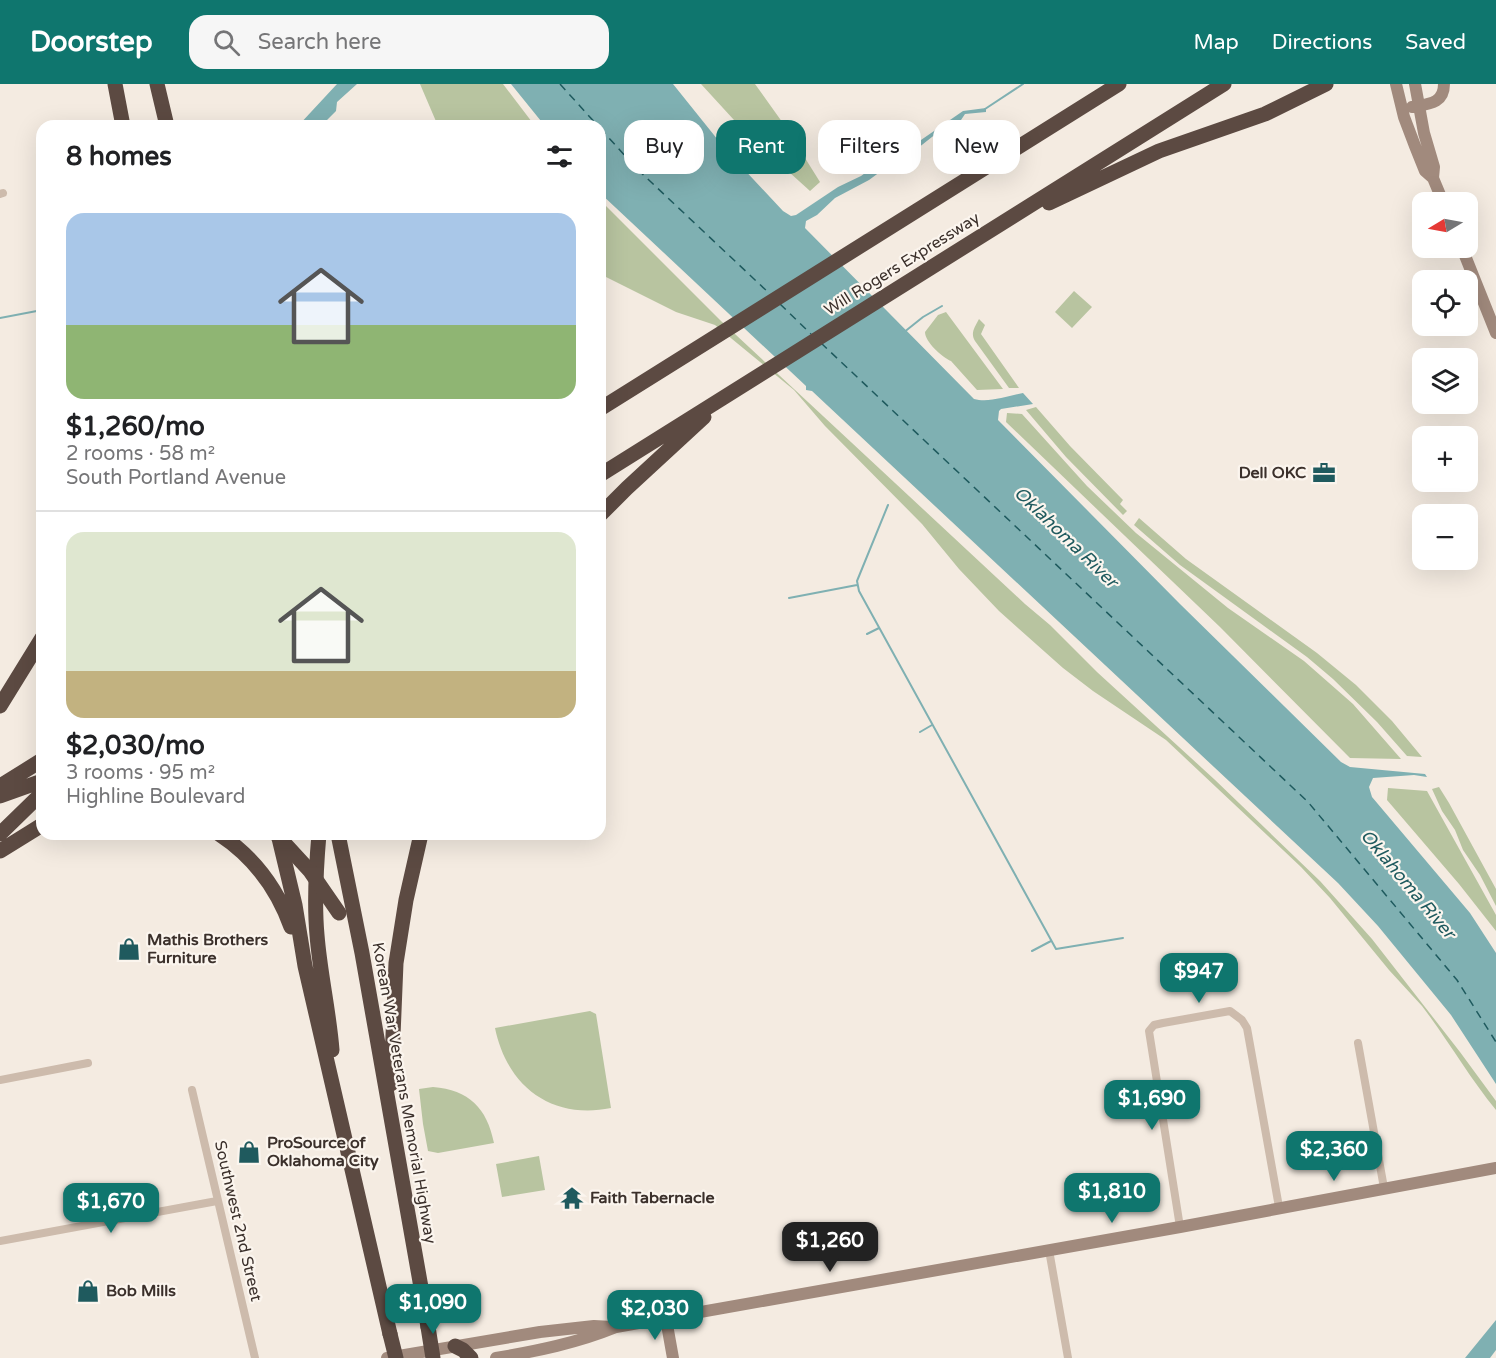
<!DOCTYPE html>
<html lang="en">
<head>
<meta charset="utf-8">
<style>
	body { margin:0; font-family:"Varela Round",sans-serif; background:#f6f6f6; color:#202124; height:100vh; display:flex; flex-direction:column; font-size:22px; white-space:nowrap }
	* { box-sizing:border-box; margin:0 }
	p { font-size:20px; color:#757577 }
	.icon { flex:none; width:33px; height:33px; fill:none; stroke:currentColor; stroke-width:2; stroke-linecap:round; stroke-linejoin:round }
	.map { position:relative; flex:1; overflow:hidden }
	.details { position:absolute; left:36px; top:36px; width:570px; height:720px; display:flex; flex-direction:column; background:#fff; border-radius:18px; box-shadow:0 6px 24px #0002 }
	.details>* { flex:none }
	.guide { position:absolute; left:624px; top:36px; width:570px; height:54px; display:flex; gap:12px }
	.needle { width:39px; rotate:260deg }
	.fabs { position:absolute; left:1412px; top:108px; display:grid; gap:12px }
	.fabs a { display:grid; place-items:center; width:66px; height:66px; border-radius:12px; background:#fff; box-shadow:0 6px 24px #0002; font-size:30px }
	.price { position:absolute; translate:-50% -51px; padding:0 14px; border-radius:12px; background:#0f766e; color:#fff; font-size:20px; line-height:39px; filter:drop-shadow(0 2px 3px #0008) }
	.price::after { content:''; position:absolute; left:50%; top:36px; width:18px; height:14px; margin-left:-9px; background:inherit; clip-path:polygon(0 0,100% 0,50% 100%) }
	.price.selected { background:#222; color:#fff }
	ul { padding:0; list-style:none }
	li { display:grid; align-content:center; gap:12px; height:318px; padding:0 30px }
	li+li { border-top:2px solid #e0e0e0 }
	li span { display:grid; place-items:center; height:186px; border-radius:18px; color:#555 }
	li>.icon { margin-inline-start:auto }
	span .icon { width:108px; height:108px; fill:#fffc; stroke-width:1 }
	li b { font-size:26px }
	h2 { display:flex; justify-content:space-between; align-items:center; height:72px; padding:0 30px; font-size:26px }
	.chip { padding:0 21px; border-radius:18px; background:#fff; box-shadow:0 6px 24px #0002; font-size:21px; line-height:54px }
	.chip.selected { background:#0f766e; color:#fff }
	header { display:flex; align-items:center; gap:36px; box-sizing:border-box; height:84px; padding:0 30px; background:#0f766e; color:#fff }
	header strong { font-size:28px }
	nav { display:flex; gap:33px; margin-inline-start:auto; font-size:21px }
	.search { width:420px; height:54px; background:#f6f6f6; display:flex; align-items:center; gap:15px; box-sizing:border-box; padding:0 21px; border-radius:18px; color:#757577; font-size:22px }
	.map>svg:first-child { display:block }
	.green { fill:#b8c4a0 }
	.water { fill:#7fb0b2 }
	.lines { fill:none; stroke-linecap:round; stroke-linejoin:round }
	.stream { stroke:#7fb0b2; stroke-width:2 }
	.ferry { stroke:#1f5a5e; stroke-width:1.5; stroke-dasharray:8 6; stroke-linecap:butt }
	.street { stroke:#cdbbac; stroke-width:8 }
	.secondary { stroke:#a18a7d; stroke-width:12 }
	.highway { stroke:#5c4a42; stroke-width:15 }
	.highway-bridge { stroke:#5c4a42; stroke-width:15 }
	.labels { text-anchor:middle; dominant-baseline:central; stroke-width:4.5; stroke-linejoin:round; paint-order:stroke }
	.street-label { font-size:16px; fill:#3b302b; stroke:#fbf5ee }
	.poi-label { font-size:16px; font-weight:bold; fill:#3b302b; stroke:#fbf5ee; text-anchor:start }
	.water-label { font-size:18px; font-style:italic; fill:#1f5a5e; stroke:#fbf5ee }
</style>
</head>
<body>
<header>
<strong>Doorstep</strong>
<div class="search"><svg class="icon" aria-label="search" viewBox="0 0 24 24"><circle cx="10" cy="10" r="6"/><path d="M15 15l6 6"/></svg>Search here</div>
<nav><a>Map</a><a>Directions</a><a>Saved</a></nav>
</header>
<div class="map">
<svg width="1496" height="1274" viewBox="0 0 1496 1274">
	<rect width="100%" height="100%" fill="#f4ebe1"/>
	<!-- green -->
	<path class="green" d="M 420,0 L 503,0 L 535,42 L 438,42 Z
		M 701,0 L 755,0 L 785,42 L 820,98 L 810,107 L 745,48 Z
		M 600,116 L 721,237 L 1025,520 L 1050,541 L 1097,588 L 1214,695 L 1320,797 L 1372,855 L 1460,968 L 1496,1017 L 1496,1026 C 1469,993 1448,956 1422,922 L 1389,886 L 1330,814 L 1301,783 L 1166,656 L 1093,607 L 1063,584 L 999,527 L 959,485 L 922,440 L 825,342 L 794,306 L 715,241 L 676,228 L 600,190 Z
		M 1074,207 L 1092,223 L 1072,244 L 1055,228 Z
		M 946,228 L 1003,305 L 977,306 L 951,277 C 942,273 925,258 925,248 L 938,231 Z
		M 979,235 L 985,241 L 981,250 L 1019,304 L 1009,304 L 975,257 C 970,249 975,243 979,235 Z
		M 1036,323 L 1070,362 L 1123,416 L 1120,420 L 1127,427 L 1123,431 L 1066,373 L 1026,326 Z
		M 1007,329 L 1022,330 L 1087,402 L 1136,449 L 1228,524 L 1304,577 L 1353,620 L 1401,675 L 1350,674 L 1220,543 L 1006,338 Z
		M 1139,434 L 1186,475 L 1317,569 L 1356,601 L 1392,637 L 1422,673 L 1407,672 L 1377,638 L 1333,595 L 1307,573 L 1180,481 L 1134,441 Z
		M 1439,703 L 1449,719 L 1496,805 L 1496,822 L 1480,791 L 1463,766 L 1455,746 L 1442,727 L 1432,705 Z
		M 1388,704 L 1427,707 L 1496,831 L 1496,847 L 1459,800 L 1387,716 Z
		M 590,927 L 596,930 L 611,1024 C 551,1036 507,1002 495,944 Z
		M 433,1003 C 469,1006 487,1024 494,1059 L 438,1069 L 428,1067 L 423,1040 L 419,1005 Z
		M 539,1072 L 545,1106 L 502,1113 L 496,1080 Z"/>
	<!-- water -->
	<path class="water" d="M 337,0 L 357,0 L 337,18 L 336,27 L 321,42 L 298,42 Z
		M 511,0 L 673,0 L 726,66 L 783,127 L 791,132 L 796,131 L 838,103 L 861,92 L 879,79 L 921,56 L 963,27 L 986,24 L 986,28 L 965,30 L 959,39 L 937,49 L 913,68 L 903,71 L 869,96 L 835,114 L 817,131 L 806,137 L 805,144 L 974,315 C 989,319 1008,312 1023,309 L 1033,320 L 1001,325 L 999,327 L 998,336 L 1180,520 L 1341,678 L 1350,683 L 1425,690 L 1427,693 L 1414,691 L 1373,694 L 1369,703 L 1372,713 L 1470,829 L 1496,869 L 1496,1000 L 1451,931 L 1378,842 L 1338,799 L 812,307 L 806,306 L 806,302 L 600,109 L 600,42 L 545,42 Z
		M 1496,1236 L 1496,1266 L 1490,1274 L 1465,1274 Z"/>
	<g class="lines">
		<!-- stream -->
		<path class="stream" d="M 985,25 L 1023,0
			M 0,234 L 42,226
			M 903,249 L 923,233 L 942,222
			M 888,421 L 857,497 L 859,507 L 1056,865 L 1123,854
			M 789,514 L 857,501
			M 867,550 L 879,544
			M 920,648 L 932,641
			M 1032,867 L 1051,857"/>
		<!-- ferry -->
		<path class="ferry" d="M 560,0 L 598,42
			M 600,44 L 635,83 L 770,210
			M 780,220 L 811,250
			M 821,259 L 1308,718 L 1457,896 L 1496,958"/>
		<!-- street -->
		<path class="street" d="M 0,110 L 3,109
			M 1358,959 L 1384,1104
			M 0,996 L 88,979
			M 192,1006 L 255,1274
			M 1180,1143 L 1149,947 L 1154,941 L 1163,939 L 1230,927 L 1242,936 L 1247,944 L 1279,1123
			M 0,1157 L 217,1117
			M 1049,1166 L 1068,1274"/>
		<!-- secondary -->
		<path class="secondary" d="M 1396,0 L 1404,33 L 1415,62 L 1425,87 L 1433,94 L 1443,118
			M 1415,0 L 1424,49 L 1434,83 L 1433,94
			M 1412,23 C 1428,20 1444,20 1444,0
			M 1462,164 L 1496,249
			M 666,1235 L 673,1274
			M 387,1274 L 540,1248 L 594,1242 L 612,1243
			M 496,1274 C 537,1267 577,1259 616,1243 L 1180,1143 L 1496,1084"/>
		<!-- highway -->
		<path class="highway" d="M 115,0 L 123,42
			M 157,0 L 167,42
			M 1049,119 L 1159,67 L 1265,30 L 1326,0
			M 600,325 L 1119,0
			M 600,391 L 1224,0
			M 600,431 L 627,404 L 704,333
			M 0,622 L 42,554
			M 0,702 L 42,676
			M 0,712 L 42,697
			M 0,750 L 42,709
			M 219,750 C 254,773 277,804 291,843
			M 278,750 L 295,821 L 305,882 L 390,1250
			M 319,750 C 316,784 314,818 317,851 C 320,890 329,927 332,966
			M 338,750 L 362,869 L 428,1243
			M 0,767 L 42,741
			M 391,1000 L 396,879 L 406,816 L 421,750
			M 455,1262 L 463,1266 L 471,1274"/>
		<!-- highway-bridge -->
		<path class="highway-bridge" d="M 276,750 L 310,787 L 339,829
			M 428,1243 L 433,1274
			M 390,1250 L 396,1274"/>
	</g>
	<!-- icons -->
	<defs>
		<g id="office-bare" transform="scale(1.8)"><path d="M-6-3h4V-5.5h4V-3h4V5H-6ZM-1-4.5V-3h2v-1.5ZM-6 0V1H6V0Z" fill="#1f5a5e" stroke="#fbf5ee" stroke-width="2.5" paint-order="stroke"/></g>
		<g id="shop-bare" transform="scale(1.8)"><path d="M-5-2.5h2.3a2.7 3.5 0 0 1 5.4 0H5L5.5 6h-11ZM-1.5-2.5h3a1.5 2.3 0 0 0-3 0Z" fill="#1f5a5e" stroke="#fbf5ee" stroke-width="2.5" paint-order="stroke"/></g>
		<g id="temple-bare" transform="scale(1.8)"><path d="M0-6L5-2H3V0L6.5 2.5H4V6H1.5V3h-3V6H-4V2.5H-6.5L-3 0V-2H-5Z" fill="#1f5a5e" stroke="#fbf5ee" stroke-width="2.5" paint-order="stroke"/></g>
	</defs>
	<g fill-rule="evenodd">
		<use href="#office-bare" x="1324" y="389"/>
		<use href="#shop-bare" x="129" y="865"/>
		<use href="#shop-bare" x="249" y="1068"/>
		<use href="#temple-bare" x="572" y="1114"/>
		<use href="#shop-bare" x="88" y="1207"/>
	</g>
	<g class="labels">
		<!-- street labels -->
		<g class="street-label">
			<text transform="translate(902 180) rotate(-32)">Will Rogers Expressway</text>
			<text transform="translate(404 1009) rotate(80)">Korean War Veterans Memorial Highway</text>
			<text transform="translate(238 1137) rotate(77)">Southwest 2nd Street</text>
		</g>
		<!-- poi labels -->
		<g class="poi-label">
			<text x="1306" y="389" text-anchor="end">Dell OKC</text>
			<text x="147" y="856">Mathis Brothers<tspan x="147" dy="18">Furniture</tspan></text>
			<text x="267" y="1059">ProSource of<tspan x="267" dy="18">Oklahoma City</tspan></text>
			<text x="590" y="1114">Faith Tabernacle</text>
			<text x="106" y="1207">Bob Mills</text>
		</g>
		<!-- water labels -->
		<g class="water-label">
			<text transform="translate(1066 453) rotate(44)">Oklahoma River</text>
			<text transform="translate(1408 800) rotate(50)">Oklahoma River</text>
		</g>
	</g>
</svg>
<div class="fabs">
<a><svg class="needle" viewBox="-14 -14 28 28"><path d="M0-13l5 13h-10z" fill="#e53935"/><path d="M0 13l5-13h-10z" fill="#757577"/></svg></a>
<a><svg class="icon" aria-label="locate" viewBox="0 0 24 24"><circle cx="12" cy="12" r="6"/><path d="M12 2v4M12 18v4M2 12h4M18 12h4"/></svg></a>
<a><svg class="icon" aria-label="layers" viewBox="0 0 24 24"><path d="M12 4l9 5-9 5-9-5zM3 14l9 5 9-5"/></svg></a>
<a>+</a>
<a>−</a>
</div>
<b class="price" style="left:1199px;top:920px">$947</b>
<b class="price" style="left:1152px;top:1047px">$1,690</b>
<b class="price" style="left:1334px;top:1098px">$2,360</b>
<b class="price" style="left:1112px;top:1140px">$1,810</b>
<b class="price" style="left:111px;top:1150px">$1,670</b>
<b class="price selected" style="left:830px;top:1189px">$1,260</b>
<b class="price" style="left:433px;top:1251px">$1,090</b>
<b class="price" style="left:655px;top:1257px">$2,030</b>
<div class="guide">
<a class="chip">Buy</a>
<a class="chip selected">Rent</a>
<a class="chip">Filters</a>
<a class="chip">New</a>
</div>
<section class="details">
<h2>8 homes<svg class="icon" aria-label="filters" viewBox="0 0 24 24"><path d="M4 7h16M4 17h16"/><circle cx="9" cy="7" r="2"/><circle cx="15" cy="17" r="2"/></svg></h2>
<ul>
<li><span style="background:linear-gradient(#a9c7e8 60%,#8fb573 0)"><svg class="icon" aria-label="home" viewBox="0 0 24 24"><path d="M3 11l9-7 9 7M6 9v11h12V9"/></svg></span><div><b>$1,260/mo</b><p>2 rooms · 58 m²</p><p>South Portland Avenue</p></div></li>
<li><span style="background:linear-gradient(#dfe7d0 75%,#c2b280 0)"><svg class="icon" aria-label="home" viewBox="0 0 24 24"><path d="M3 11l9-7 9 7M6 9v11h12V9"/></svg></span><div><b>$2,030/mo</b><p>3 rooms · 95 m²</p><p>Highline Boulevard</p></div></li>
</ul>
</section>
</div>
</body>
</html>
